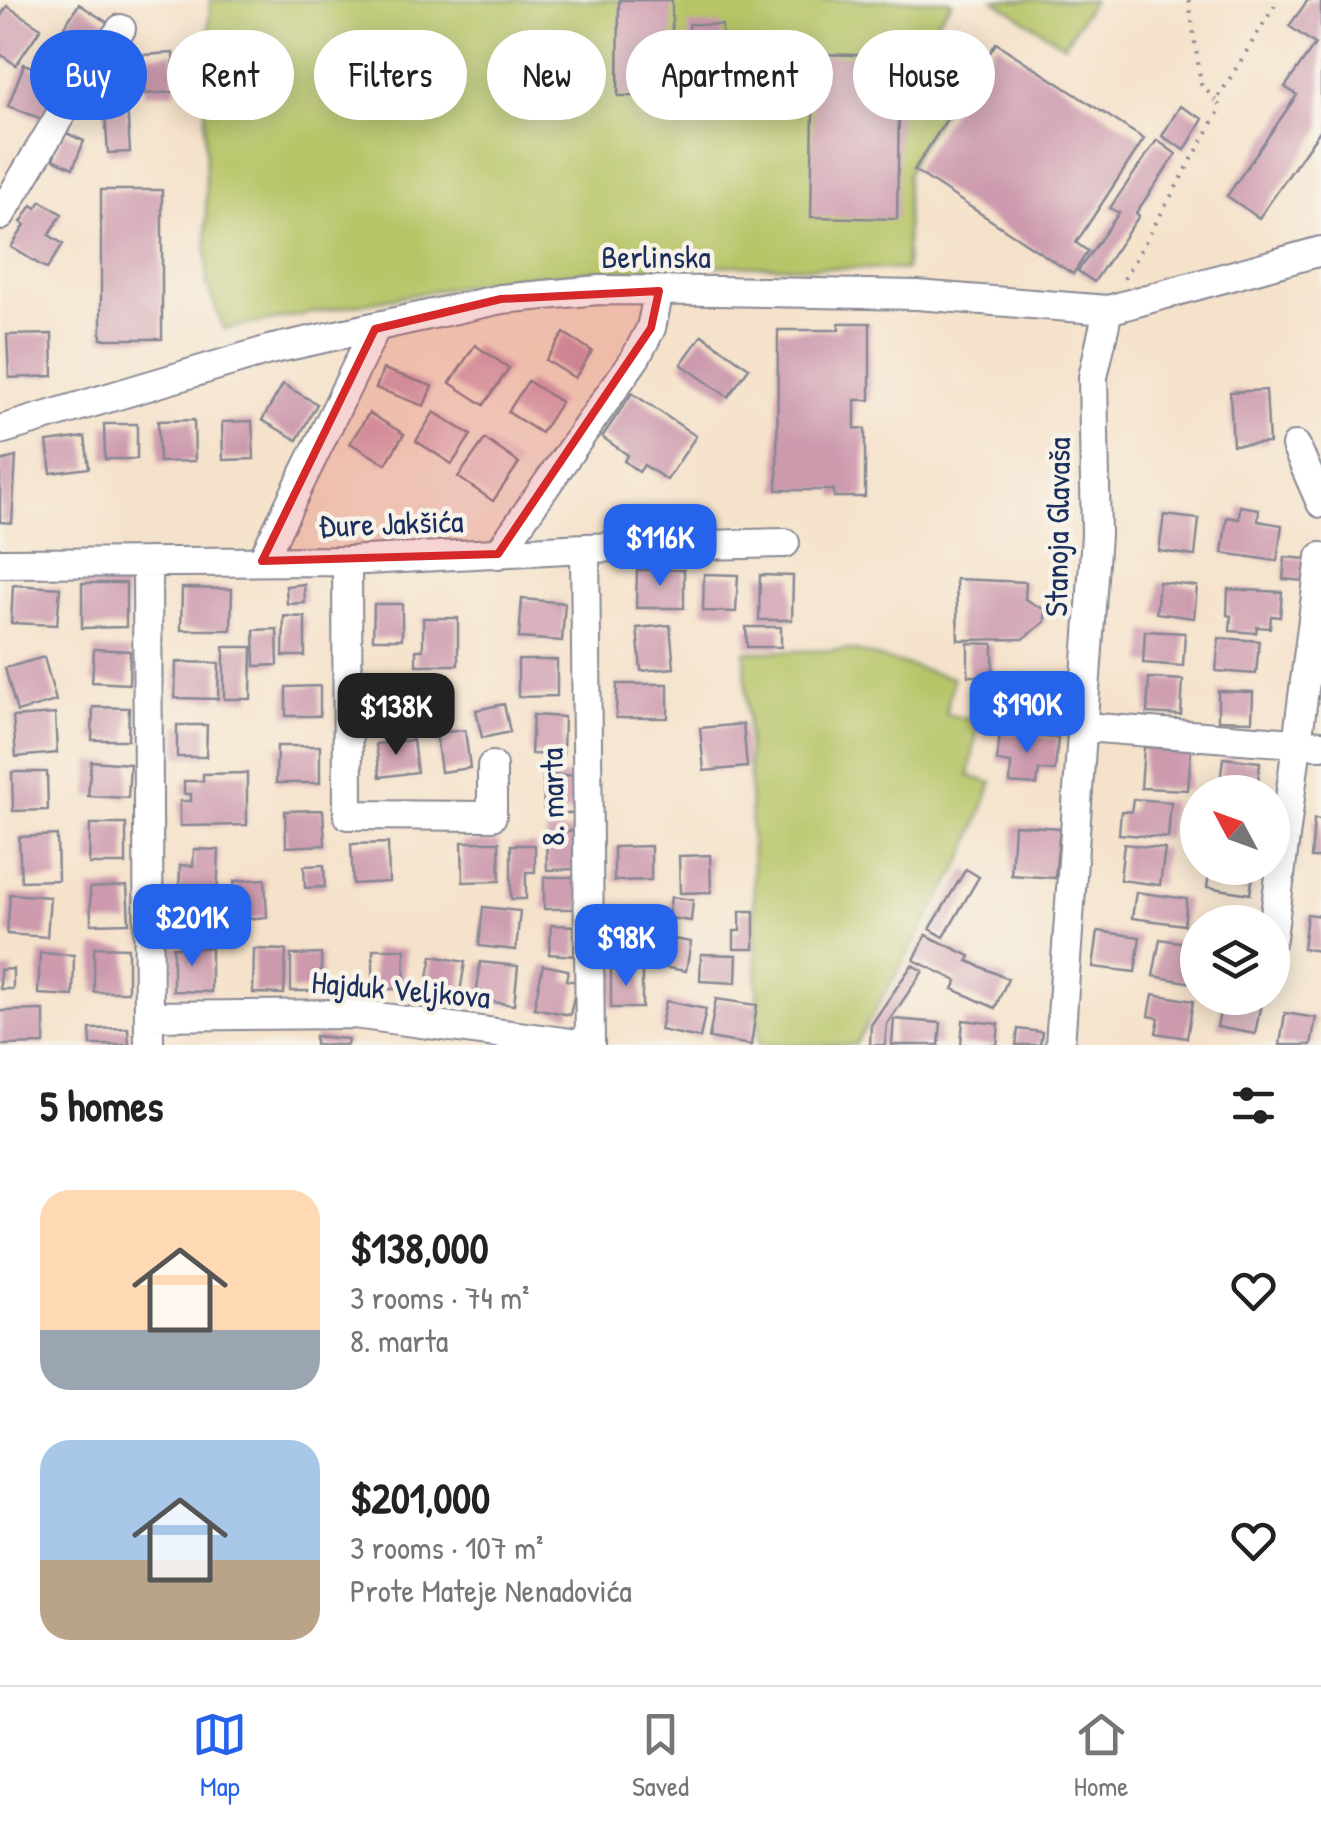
<!DOCTYPE html>
<html lang="en">
<head>
<meta charset="utf-8">
<style>
	body { margin:0; font-family:"Patrick Hand",sans-serif; background:#f6f6f6; color:#222; height:100vh; display:flex; flex-direction:column; font-size:38px; white-space:nowrap }
	* { box-sizing:border-box; margin:0 }
	p { font-size:32px; color:#767676 }
	.icon { flex:none; width:55px; height:55px; fill:none; stroke:currentColor; stroke-width:2; stroke-linecap:round; stroke-linejoin:round }
	.map { position:relative; height:1045px; overflow:hidden }
	.sheet { display:flex; flex-direction:column; background:#fff; flex:1 }
	.sheet>* { flex:none }
	.hud { position:absolute; left:30px; top:30px; width:1262px; height:90px; display:flex; gap:20px }
	.needle { width:65px; rotate:311deg }
	.controls { position:absolute; left:1180px; top:775px; display:grid; gap:20px }
	.controls a { display:grid; place-items:center; width:110px; height:110px; border-radius:50%; background:#fff; box-shadow:0 5px 25px #0003; font-size:50px }
	.price { position:absolute; translate:-50% -85px; padding:0 22px; border-radius:20px; background:#2563eb; color:#fff; font-size:32px; line-height:65px; filter:drop-shadow(0 2px 5px #0008) }
	.price::after { content:''; position:absolute; left:50%; top:60px; width:30px; height:22px; margin-left:-15px; background:inherit; clip-path:polygon(0 0,100% 0,50% 100%) }
	.price.on { background:#222; color:#fff }
	ul { padding:0; list-style:none }
	li { display:flex; align-items:center; gap:30px; height:250px; padding:0 40px }
	li span { display:grid; place-items:center; flex:none; width:280px; height:200px; border-radius:30px; color:#555 }
	li>.icon { margin-inline-start:auto }
	span .icon { width:120px; height:120px; fill:#fffc; stroke-width:1 }
	li b { font-size:42px }
	h2 { display:flex; justify-content:space-between; align-items:center; height:120px; padding:0 40px; font-size:42px }
	.chip { padding:0 35px; border-radius:45px; background:#fff; box-shadow:0 5px 25px #0003; font-size:35px; line-height:90px }
	.chip.on { background:#2563eb; color:#fff }
	.dock { display:flex; justify-content:space-around; align-items:center; height:140px; border-top:2px solid #e0e0e0; background:#fff; font-size:28px; color:#767676 }
	.dock a { display:grid; justify-items:center; gap:5px }
	.dock .on { color:#2563eb }
	.map>svg:first-child { display:block }
	.green { fill:#b7c567; stroke:#697a62; stroke-width:2.5 }
	.building { fill:#cc99ad }
	.lines { fill:none; stroke-linecap:round; stroke-linejoin:round }
	.minor-casing { stroke:#888894; stroke-width:32 }
	.path { stroke:#888894; stroke-width:4; stroke-dasharray:2.5 8; stroke-linecap:butt }
	.minor { stroke:#fff; stroke-width:28 }
	.marked { fill:#d62828; fill-opacity:0.2; stroke:#d62828; stroke-width:8; stroke-linejoin:round }
	.labels { text-anchor:middle; dominant-baseline:central; stroke-width:9; stroke-linejoin:round; paint-order:stroke }
	.street-label { font-size:32px; fill:#1b2f5e; stroke:#f7f3e8 }
</style>
</head>
<body>
<div class="map">
<svg width="1321" height="1045" viewBox="0 0 1321 1045">
	<rect width="100%" height="100%" fill="#f7f3e8"/>
	<filter id="ink" filterUnits="userSpaceOnUse"><feTurbulence type="fractalNoise" baseFrequency=".01" numOctaves="2"/><feDisplacementMap in="SourceGraphic" scale="20" xChannelSelector="R" yChannelSelector="G"/><feConvolveMatrix kernelMatrix="1 2 1 2 8 2 1 2 1" color-interpolation-filters="sRGB"/></filter>
	<filter id="wash" filterUnits="userSpaceOnUse"><feTurbulence type="fractalNoise" baseFrequency=".0048" numOctaves="4" result="noise"/><feDisplacementMap in="SourceGraphic" scale="40" xChannelSelector="R" yChannelSelector="G"/><feGaussianBlur stdDeviation="2.25" result="paint"/><feColorMatrix in="noise" values="0 0 0 0 0 0 0 0 0 0 0 0 0 0 0 0 0 1.4 0 .05"/><feComposite in="paint" operator="in"/></filter>
	<g filter="url(#wash)">
		<rect width="100%" height="100%" fill="#f5e2ca"/>
		<!-- green -->
		<path class="green" d="M 210,0 L 949,0 L 952,2 L 936,23 L 979,52 L 914,156 L 907,176 L 906,270 L 727,265 L 509,277 L 224,329 L 207,285 L 205,120 Z
			M 994,0 L 1093,0 L 1064,45 Z
			M 852,650 L 953,678 L 946,714 L 979,721 L 969,776 L 992,783 L 965,856 L 855,1045 L 759,1045 L 745,652 Z"/>
		<g id="blocks">
			<!-- building -->
			<path class="building" d="M 619,0 L 672,0 L 672,96 L 618,96 Z
				M 1308,0 L 1321,0 L 1321,129 L 1259,218 L 1227,196 L 1297,95 L 1285,87 L 1315,44 L 1289,26 Z
				M 79,4 L 114,27 L 92,59 L 58,36 Z
				M 7,6 L 41,28 L 16,65 L 0,54 L 0,17 Z
				M 689,24 L 722,25 L 721,92 L 688,92 Z
				M 996,43 L 1144,139 L 1076,243 L 1088,251 L 1073,274 L 914,170 Z
				M 173,53 L 175,92 L 145,94 L 142,55 Z
				M 814,54 L 900,56 L 897,219 L 811,217 Z
				M 24,64 L 63,78 L 47,121 L 8,106 Z
				M 125,75 L 130,152 L 108,153 L 104,99 L 95,91 L 109,76 Z
				M 1180,106 L 1203,119 L 1185,150 L 1162,136 Z
				M 64,132 L 84,141 L 73,168 L 53,159 Z
				M 1157,140 L 1176,154 L 1136,213 L 1139,216 L 1094,282 L 1078,271 L 1119,213 L 1110,208 Z
				M 101,190 L 162,190 L 162,339 L 101,339 Z
				M 41,201 L 62,214 L 49,235 L 63,244 L 47,269 L 11,247 L 25,225 L 21,222 L 32,205 L 36,208 Z
				M 839,323 L 870,323 L 870,400 L 855,400 L 855,428 L 865,429 L 865,497 L 834,497 L 834,490 L 777,490 L 778,330 L 839,330 Z
				M 564,333 L 592,351 L 575,378 L 546,360 Z
				M 52,334 L 53,376 L 9,378 L 7,335 Z
				M 702,335 L 749,368 L 728,397 L 681,364 Z
				M 475,345 L 509,368 L 484,405 L 450,383 Z
				M 383,369 L 432,386 L 424,406 L 376,388 Z
				M 528,381 L 561,402 L 541,433 L 508,412 Z
				M 283,384 L 317,404 L 297,440 L 262,420 Z
				M 1266,390 L 1269,443 L 1233,445 L 1230,392 Z
				M 632,393 L 696,436 L 667,480 L 644,465 L 639,472 L 624,461 L 628,455 L 602,437 Z
				M 434,412 L 471,435 L 452,464 L 416,441 Z
				M 369,413 L 404,434 L 386,464 L 350,443 Z
				M 194,420 L 195,461 L 159,462 L 158,421 Z
				M 252,421 L 254,459 L 223,460 L 222,422 Z
				M 104,424 L 137,424 L 137,459 L 105,459 Z
				M 85,437 L 89,468 L 51,473 L 47,442 Z
				M 485,439 L 519,463 L 493,501 L 458,477 Z
				M 16,457 L 12,523 L 0,522 L 0,461 Z
				M 1240,506 L 1259,509 L 1258,521 L 1282,525 L 1277,561 L 1222,553 L 1227,517 L 1239,519 Z
				M 1164,515 L 1199,519 L 1195,556 L 1159,551 Z
				M 1285,557 L 1307,559 L 1305,581 L 1283,579 Z
				M 637,570 L 684,570 L 684,608 L 636,608 Z
				M 704,574 L 738,575 L 736,612 L 703,611 Z
				M 760,575 L 793,576 L 792,620 L 759,620 Z
				M 956,579 L 1026,582 L 1025,599 L 1045,610 L 1045,622 L 1023,639 L 958,640 Z
				M 1159,582 L 1197,586 L 1194,618 L 1156,613 Z
				M 82,583 L 126,583 L 126,627 L 82,628 Z
				M 304,584 L 305,603 L 287,604 L 286,586 Z
				M 13,585 L 60,588 L 57,625 L 11,623 Z
				M 182,588 L 232,589 L 231,630 L 181,630 Z
				M 1228,589 L 1282,592 L 1280,617 L 1271,616 L 1270,628 L 1257,627 L 1256,633 L 1230,631 L 1231,616 L 1227,615 Z
				M 522,599 L 565,603 L 562,641 L 519,638 Z
				M 374,604 L 402,604 L 402,639 L 373,639 Z
				M 284,616 L 305,617 L 305,656 L 283,656 Z
				M 423,618 L 458,618 L 458,665 L 416,665 L 416,650 L 423,650 Z
				M 670,625 L 674,668 L 641,671 L 637,628 Z
				M 746,627 L 781,627 L 781,647 L 747,647 Z
				M 277,629 L 278,665 L 255,666 L 254,630 Z
				M 1145,631 L 1185,633 L 1183,666 L 1143,663 Z
				M 1219,638 L 1259,641 L 1256,674 L 1216,671 Z
				M 968,643 L 993,644 L 993,676 L 968,676 Z
				M 224,647 L 252,647 L 251,699 L 224,699 Z
				M 94,649 L 130,651 L 129,684 L 92,682 Z
				M 44,657 L 56,701 L 17,712 L 5,668 Z
				M 518,660 L 557,660 L 557,696 L 518,697 Z
				M 176,662 L 219,663 L 218,699 L 175,698 Z
				M 1020,674 L 1060,678 L 1055,725 L 1015,721 Z
				M 1149,678 L 1183,680 L 1181,715 L 1147,713 Z
				M 617,684 L 668,684 L 668,718 L 616,718 Z
				M 320,686 L 320,716 L 286,716 L 286,687 Z
				M 1218,691 L 1253,692 L 1252,721 L 1218,720 Z
				M 371,695 L 402,695 L 402,726 L 371,726 Z
				M 504,704 L 510,732 L 482,738 L 476,710 Z
				M 93,707 L 129,708 L 128,740 L 92,740 Z
				M 55,714 L 57,753 L 16,757 L 13,717 Z
				M 533,715 L 564,717 L 563,755 L 531,754 Z
				M 743,724 L 747,767 L 704,771 L 700,728 Z
				M 177,725 L 207,725 L 206,757 L 177,757 Z
				M 465,730 L 470,768 L 441,772 L 436,733 Z
				M 1000,733 L 1058,738 L 1055,771 L 1039,770 L 1037,785 L 1010,783 L 1011,763 L 997,761 Z
				M 413,740 L 417,772 L 380,777 L 376,744 Z
				M 277,746 L 320,746 L 320,783 L 276,783 Z
				M 1144,747 L 1191,750 L 1188,790 L 1141,788 Z
				M 1223,758 L 1260,762 L 1257,792 L 1219,792 Z
				M 91,761 L 130,764 L 128,798 L 88,796 Z
				M 12,772 L 47,772 L 48,810 L 13,811 Z
				M 247,773 L 247,825 L 180,826 L 180,801 L 191,801 L 191,794 L 184,794 L 184,781 L 203,781 L 203,774 Z
				M 576,775 L 576,813 L 544,813 L 543,776 Z
				M 1133,799 L 1171,802 L 1168,838 L 1119,834 L 1121,811 L 1131,812 Z
				M 323,810 L 325,845 L 286,847 L 285,811 Z
				M 1314,819 L 1321,820 L 1321,858 L 1311,858 Z
				M 90,824 L 126,824 L 126,864 L 89,864 Z
				M 1014,825 L 1060,828 L 1055,878 L 1011,875 Z
				M 546,831 L 576,831 L 577,869 L 547,870 Z
				M 57,835 L 58,880 L 21,881 L 19,837 Z
				M 462,842 L 499,842 L 500,881 L 463,882 Z
				M 388,843 L 389,882 L 353,884 L 351,844 Z
				M 1124,844 L 1165,849 L 1160,885 L 1120,880 Z
				M 511,845 L 535,845 L 535,872 L 526,872 L 526,899 L 511,899 Z
				M 651,846 L 651,880 L 614,881 L 614,847 Z
				M 194,849 L 219,850 L 217,900 L 179,899 L 180,865 L 193,866 Z
				M 710,855 L 711,892 L 680,893 L 679,856 Z
				M 324,865 L 325,887 L 305,888 L 304,866 Z
				M 1210,868 L 1254,868 L 1250,894 L 1207,887 Z
				M 966,869 L 979,877 L 944,937 L 930,929 Z
				M 544,877 L 581,877 L 582,909 L 544,909 Z
				M 265,879 L 267,917 L 236,920 L 234,881 Z
				M 127,886 L 129,923 L 91,924 L 90,888 Z
				M 1136,892 L 1187,899 L 1184,925 L 1132,918 Z
				M 10,894 L 50,897 L 47,937 L 7,934 Z
				M 671,897 L 693,900 L 691,921 L 668,918 Z
				M 177,907 L 210,909 L 210,927 L 176,926 Z
				M 483,907 L 520,911 L 516,950 L 479,946 Z
				M 658,909 L 659,947 L 636,948 L 636,941 L 611,942 L 611,910 Z
				M 740,911 L 754,911 L 754,949 L 734,949 L 734,931 L 740,931 Z
				M 1307,914 L 1321,916 L 1321,951 L 1303,949 Z
				M 551,925 L 578,926 L 576,956 L 549,954 Z
				M 1098,931 L 1140,937 L 1135,972 L 1093,967 Z
				M 926,935 L 970,956 L 968,961 L 1008,979 L 995,1008 L 953,989 L 957,981 L 914,960 Z
				M 667,938 L 691,942 L 686,971 L 662,967 Z
				M 1160,939 L 1198,945 L 1198,984 L 1153,976 Z
				M 94,947 L 128,948 L 128,992 L 94,992 Z
				M 173,947 L 211,948 L 211,992 L 173,991 Z
				M 254,949 L 286,950 L 284,994 L 253,993 Z
				M 373,949 L 405,949 L 404,989 L 373,989 Z
				M 40,953 L 74,955 L 73,996 L 38,994 Z
				M 321,954 L 322,991 L 291,991 L 291,955 Z
				M 701,954 L 737,955 L 736,983 L 700,981 Z
				M 432,956 L 465,962 L 459,998 L 425,992 Z
				M 480,962 L 518,966 L 514,1005 L 476,1000 Z
				M 543,965 L 568,970 L 566,980 L 577,982 L 570,1015 L 534,1008 Z
				M 912,965 L 923,971 L 887,1024 L 885,1045 L 870,1045 L 871,1025 Z
				M 13,969 L 13,989 L 0,989 L 0,970 Z
				M 611,970 L 642,970 L 642,1008 L 611,1008 Z
				M 1153,994 L 1193,1001 L 1187,1038 L 1156,1033 L 1159,1018 L 1149,1016 Z
				M 1223,998 L 1262,998 L 1255,1034 L 1217,1027 Z
				M 716,999 L 757,1005 L 751,1045 L 709,1038 Z
				M 666,1001 L 706,1009 L 700,1038 L 660,1030 Z
				M 44,1010 L 44,1044 L 0,1045 L 0,1011 Z
				M 1285,1013 L 1316,1018 L 1311,1045 L 1280,1045 Z
				M 894,1019 L 941,1023 L 939,1045 L 892,1045 Z
				M 963,1020 L 999,1024 L 997,1045 L 961,1045 Z
				M 128,1028 L 129,1045 L 91,1045 L 90,1029 Z
				M 1018,1029 L 1042,1032 L 1040,1045 L 1016,1045 Z
				M 315,1036 L 348,1039 L 347,1045 L 315,1045 Z"/>
		</g>
	</g>
	<g filter="url(#ink)">
		<use href="#blocks" fill-opacity="0" stroke="#888894" stroke-width="2.5"/>
		<g class="lines">
			<!-- minor casing -->
			<g class="minor-casing">
				<path id="minor" d="M 0,216 L 61,114 L 121,29
					M 0,430 L 269,350 L 501,299 L 599,290 L 718,291 L 917,295 L 1108,310 L 1321,251
					M 1296,446 L 1321,503
					M 585,548 L 590,1045
					M 498,554 L 636,357 L 651,328 L 659,291
					M 262,561 L 375,329
					M 347,561 L 348,815 L 492,816 L 492,766
					M 147,562 L 149,1045
					M 0,563 L 347,561 L 585,548 L 785,543
					M 1084,727 L 1321,745
					M 1272,938 L 1321,557
					M 150,1016 L 354,1014 L 585,1045
					M 1060,1045 L 1096,535 L 1093,377 L 1108,310"/>
			</g>
			<!-- path -->
			<path class="path" d="M 1189,0 L 1201,84 L 1216,101
				M 1124,279 L 1221,108 L 1216,101 L 1278,0"/>
			<!-- minor -->
			<use href="#minor" class="minor"/>
		</g>
	</g>
	<!-- marked area -->
	<path class="marked" d="M 659,291 L 651,328 L 498,554 L 262,561 L 375,329 L 501,299 Z"/>
	<g class="labels">
		<!-- street labels -->
		<g class="street-label">
			<text x="656" y="256">Berlinska</text>
			<text transform="translate(391 523) rotate(-2)">Đure Jakšića</text>
			<text transform="translate(1057 527) rotate(-89)">Stanoja Glavaša</text>
			<text transform="translate(552 797) rotate(-91)">8. marta</text>
			<text transform="translate(401 989) rotate(5)">Hajduk Veljkova</text>
		</g>
	</g>
</svg>
<div class="controls">
<a><svg class="needle" viewBox="-14 -14 28 28"><path d="M0-13l5 13h-10z" fill="#e53935"/><path d="M0 13l5-13h-10z" fill="#767676"/></svg></a>
<a><svg class="icon" aria-label="layers" viewBox="0 0 24 24"><path d="M12 4l9 5-9 5-9-5zM3 14l9 5 9-5"/></svg></a>
</div>
<b class="price" style="left:660px;top:589px">$116K</b>
<b class="price" style="left:1027px;top:756px">$190K</b>
<b class="price on" style="left:396px;top:758px">$138K</b>
<b class="price" style="left:192px;top:969px">$201K</b>
<b class="price" style="left:626px;top:989px">$98K</b>
<div class="hud">
<a class="chip on">Buy</a>
<a class="chip">Rent</a>
<a class="chip">Filters</a>
<a class="chip">New</a>
<a class="chip">Apartment</a>
<a class="chip">House</a>
</div>
</div>
<section class="sheet">
<h2>5 homes<svg class="icon" aria-label="filters" viewBox="0 0 24 24"><path d="M4 7h16M4 17h16"/><circle cx="9" cy="7" r="2"/><circle cx="15" cy="17" r="2"/></svg></h2>
<ul>
<li><span style="background:linear-gradient(#ffd9b3 70%,#9aa5b1 0)"><svg class="icon" aria-label="home" viewBox="0 0 24 24"><path d="M3 11l9-7 9 7M6 9v11h12V9"/></svg></span><div><b>$138,000</b><p>3 rooms · 74 m²</p><p>8. marta</p></div><svg class="icon" aria-label="heart" viewBox="0 0 24 24"><path d="M12 20l-8-8c-3-5 5-10 8-4 3-6 11-1 8 4z"/></svg></li>
<li><span style="background:linear-gradient(#a9c7e8 60%,#b9a48a 0)"><svg class="icon" aria-label="home" viewBox="0 0 24 24"><path d="M3 11l9-7 9 7M6 9v11h12V9"/></svg></span><div><b>$201,000</b><p>3 rooms · 107 m²</p><p>Prote Mateje Nenadovića</p></div><svg class="icon" aria-label="heart" viewBox="0 0 24 24"><path d="M12 20l-8-8c-3-5 5-10 8-4 3-6 11-1 8 4z"/></svg></li>
</ul>
</section>
<nav class="dock">
<a class="on"><svg class="icon" aria-label="map" viewBox="0 0 24 24"><path d="M3 6l6-2 6 2 6-2v14l-6 2-6-2-6 2zM9 4v14M15 6v14"/></svg>Map</a>
<a><svg class="icon" aria-label="saved" viewBox="0 0 24 24"><path d="M7 4h10v16l-5-4-5 4z"/></svg>Saved</a>
<a><svg class="icon" aria-label="home" viewBox="0 0 24 24"><path d="M3 11l9-7 9 7M6 9v11h12V9"/></svg>Home</a>
</nav>
</body>
</html>
